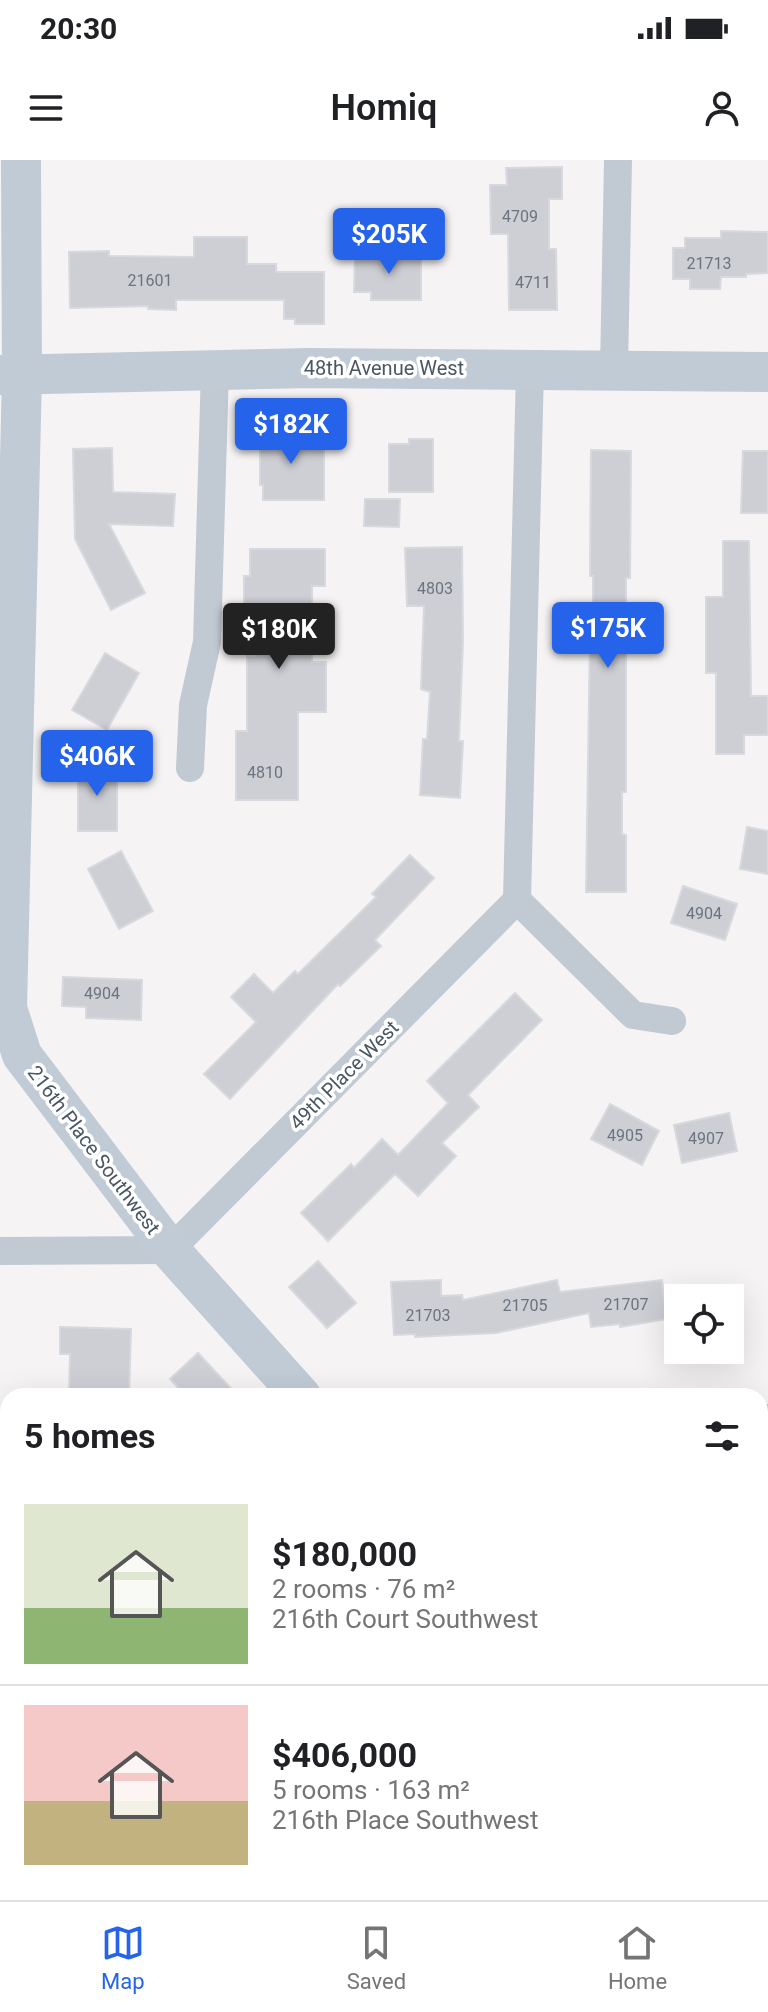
<!DOCTYPE html>
<html lang="en">
<head>
<meta charset="utf-8">
<style>
	body { margin:0; font-family:Roboto,sans-serif; background:#f2f2f2; color:#202124; height:100vh; display:flex; flex-direction:column; font-size:30px; white-space:nowrap }
	* { box-sizing:border-box; margin:0 }
	p { font-size:26px; color:#757577 }
	.icon { flex:none; width:44px; height:44px; fill:none; stroke:currentColor; stroke-width:2; stroke-linecap:round; stroke-linejoin:round }
	.map { position:relative; flex:1; overflow:hidden }
	.panel { position:absolute; left:0px; top:1228px; width:768px; height:512px; display:flex; flex-direction:column; background:#fff; border-radius:24px 24px 0 0; box-shadow:0 8px 32px #0002 }
	.panel>* { flex:none }
	.fabs { position:absolute; left:664px; top:1124px; display:grid; gap:16px }
	.fabs a { display:grid; place-items:center; width:80px; height:80px; border-radius:0px; background:#fff; box-shadow:0 8px 32px #0002; font-size:40px }
	.price { position:absolute; translate:-50% -68px; padding:0 18px; border-radius:8px; background:#2563eb; color:#fff; font-size:26px; line-height:52px; filter:drop-shadow(0 2px 4px #0008) }
	.price::after { content:''; position:absolute; left:50%; top:48px; width:24px; height:18px; margin-left:-12px; background:inherit; clip-path:polygon(0 0,100% 0,50% 100%) }
	.price.active { background:#222; color:#fff }
	ul { padding:0; list-style:none }
	li { display:flex; align-items:center; gap:24px; height:200px; padding:0 24px }
	li+li { border-top:2px solid #e0e0e0 }
	li span { display:grid; place-items:center; flex:none; width:224px; height:160px; border-radius:0px; color:#555 }
	li>.icon { margin-inline-start:auto }
	span .icon { width:96px; height:96px; fill:#fffc; stroke-width:1 }
	li b { font-size:34px }
	h2 { display:flex; justify-content:space-between; align-items:center; height:96px; padding:0 24px; font-size:34px }
	.status { display:flex; justify-content:space-between; align-items:center; height:56px; padding:0 40px; background:#fff; direction:ltr }
	.status svg { height:22px; fill:currentColor }
	header { display:flex; justify-content:space-between; align-items:center; height:104px; padding:0 24px; background:#fff; font-size:36px; font-weight:600 }
	.tabs { display:flex; justify-content:space-around; align-items:center; height:112px; border-top:2px solid #e0e0e0; background:#fff; font-size:22px; color:#757577 }
	.tabs a { display:grid; justify-items:center; gap:4px }
	.tabs .active { color:#2563eb }
	.map>svg:first-child { display:block }
	.building { fill:#cdcfd5; stroke:#d7d9de; stroke-width:2 }
	.lines { fill:none; stroke-linecap:round; stroke-linejoin:round }
	.street { stroke:#c1cad2; stroke-width:28 }
	.secondary { stroke:#c1cbd6; stroke-width:40 }
	.labels { text-anchor:middle; dominant-baseline:central; stroke-width:7; stroke-linejoin:round; paint-order:stroke }
	.number-label { font-size:16px; fill:#6b747e }
	.street-label { font-size:20px; fill:#4a5661; stroke:#fff }
</style>
</head>
<body>
<div class="status"><b>20:30</b><svg viewBox="0 0 49 12"><path d="M0 12V9h3v3zM5 12V6h3v6zM10 12V3h3v9zM15 12V0h3v12zM26 1h20v11H26zM47 4h2v5h-2z"/></svg></div>
<header><svg class="icon" aria-label="menu" viewBox="0 0 24 24"><path d="M4 6h16M4 12h16M4 18h16"/></svg>Homiq<svg class="icon" aria-label="person" viewBox="0 0 24 24"><circle cx="12" cy="8" r="4"/><path d="M4 21q1-7 8-7t8 7"/></svg></header>
<div class="map">
<svg width="768" height="1740" viewBox="0 0 768 1740">
	<rect width="100%" height="100%" fill="#f5f3f3"/>
	<!-- building -->
	<path class="building" d="M 562,7 L 562,39 L 549,39 L 549,89 L 556,89 L 557,150 L 509,150 L 508,74 L 491,74 L 490,25 L 507,25 L 506,8 Z
		M 721,71 L 768,72 L 768,113 L 746,114 L 746,117 L 721,117 L 720,129 L 690,129 L 690,119 L 673,119 L 673,88 L 685,88 L 685,78 L 721,78 Z
		M 194,77 L 247,77 L 247,104 L 276,104 L 276,112 L 324,112 L 324,164 L 295,164 L 295,159 L 284,159 L 284,140 L 176,140 L 176,150 L 148,149 L 148,146 L 70,148 L 69,92 L 109,91 L 109,96 L 194,97 Z
		M 355,93 L 421,94 L 421,140 L 371,140 L 371,132 L 354,132 Z
		M 260,270 L 311,270 L 311,286 L 324,286 L 324,340 L 263,340 L 263,325 L 260,325 Z
		M 409,279 L 433,279 L 433,332 L 389,332 L 389,284 L 409,284 Z
		M 112,288 L 113,332 L 175,334 L 173,366 L 109,364 L 145,433 L 111,450 L 75,379 L 73,289 Z
		M 591,290 L 631,291 L 630,418 L 626,418 L 626,632 L 622,632 L 622,674 L 626,675 L 626,732 L 586,732 L 590,475 L 593,475 L 593,416 L 590,416 Z
		M 743,291 L 768,291 L 768,353 L 741,353 Z
		M 365,339 L 400,339 L 399,367 L 364,366 Z
		M 723,381 L 749,381 L 751,536 L 768,536 L 768,575 L 744,575 L 744,594 L 716,594 L 716,513 L 706,513 L 706,437 L 723,437 Z
		M 462,387 L 463,482 L 459,581 L 463,581 L 460,638 L 420,635 L 423,579 L 427,579 L 430,532 L 421,529 L 424,446 L 407,446 L 405,388 Z
		M 250,389 L 325,389 L 325,426 L 312,426 L 312,502 L 326,502 L 326,552 L 298,552 L 298,640 L 236,640 L 236,571 L 247,571 L 247,496 L 256,496 L 256,446 L 244,446 L 244,416 L 250,416 Z
		M 105,493 L 139,513 L 107,570 L 72,550 Z
		M 78,604 L 117,605 L 117,671 L 78,671 Z
		M 747,667 L 768,671 L 768,714 L 740,709 Z
		M 121,691 L 153,751 L 119,769 L 88,709 Z
		M 410,695 L 434,718 L 375,780 L 381,786 L 340,826 L 338,824 L 230,939 L 204,914 L 256,862 L 231,837 L 254,814 L 273,833 L 295,811 L 298,814 L 376,737 L 372,734 Z
		M 683,726 L 737,744 L 725,780 L 671,763 Z
		M 63,817 L 142,820 L 141,860 L 86,858 L 86,847 L 62,846 Z
		M 515,833 L 542,860 L 468,935 L 479,947 L 442,983 L 456,996 L 418,1036 L 395,1014 L 328,1081 L 301,1053 L 351,1004 L 354,1008 L 382,979 L 398,995 L 448,943 L 427,921 Z
		M 610,944 L 659,971 L 642,1005 L 591,979 Z
		M 729,953 L 737,991 L 682,1003 L 674,965 Z
		M 318,1101 L 356,1143 L 327,1168 L 289,1127 Z
		M 441,1120 L 441,1136 L 462,1135 L 463,1140 L 557,1120 L 560,1132 L 662,1120 L 667,1159 L 620,1167 L 620,1164 L 591,1167 L 589,1153 L 496,1173 L 415,1177 L 415,1174 L 394,1175 L 391,1122 Z
		M 60,1167 L 131,1169 L 129,1236 L 69,1236 L 70,1194 L 60,1194 Z
		M 198,1193 L 238,1236 L 186,1236 L 170,1219 Z"/>
	<g class="lines">
		<!-- street -->
		<path class="street" d="M 530,209 L 517,740 L 633,855 L 672,861
			M 614,210 L 618,0
			M 190,608 L 193,545 L 207,482 L 215,209
			M 0,1091 L 170,1090 L 517,740
			M 760,1258 L 768,1258
			M 760,1609 L 768,1609"/>
		<!-- secondary -->
		<path class="secondary" d="M 21,0 L 22,215 L 7,848 L 22,895 L 170,1090 L 301,1236
			M 0,215 L 309,208 L 768,212
			M 317,1740 L 317,1732"/>
	</g>
	<g class="labels">
		<!-- number labels -->
		<g class="number-label">
			<text x="520" y="56">4709</text>
			<text x="709" y="103">21713</text>
			<text x="150" y="120">21601</text>
			<text x="533" y="122">4711</text>
			<text x="435" y="428">4803</text>
			<text x="265" y="612">4810</text>
			<text x="704" y="753">4904</text>
			<text x="102" y="833">4904</text>
			<text x="625" y="975">4905</text>
			<text x="706" y="978">4907</text>
			<text x="626" y="1144">21707</text>
			<text x="525" y="1145">21705</text>
			<text x="428" y="1155">21703</text>
		</g>
		<!-- street labels -->
		<g class="street-label">
			<text x="384" y="208">48th Avenue West</text>
			<text transform="translate(344 915) rotate(-45)">49th Place West</text>
			<text transform="translate(94 990) rotate(53)">216th Place Southwest</text>
		</g>
	</g>
</svg>
<div class="fabs">
<a><svg class="icon" aria-label="locate" viewBox="0 0 24 24"><circle cx="12" cy="12" r="6"/><path d="M12 2v4M12 18v4M2 12h4M18 12h4"/></svg></a>
</div>
<b class="price" style="left:389px;top:116px">$205K</b>
<b class="price" style="left:291px;top:306px">$182K</b>
<b class="price" style="left:608px;top:510px">$175K</b>
<b class="price active" style="left:279px;top:511px">$180K</b>
<b class="price" style="left:97px;top:638px">$406K</b>
<section class="panel">
<h2>5 homes<svg class="icon" aria-label="filters" viewBox="0 0 24 24"><path d="M4 7h16M4 17h16"/><circle cx="9" cy="7" r="2"/><circle cx="15" cy="17" r="2"/></svg></h2>
<ul>
<li><span style="background:linear-gradient(#dfe7d0 65%,#8fb573 0)"><svg class="icon" aria-label="home" viewBox="0 0 24 24"><path d="M3 11l9-7 9 7M6 9v11h12V9"/></svg></span><div><b>$180,000</b><p>2 rooms · 76 m²</p><p>216th Court Southwest</p></div></li>
<li><span style="background:linear-gradient(#f6c9c9 60%,#c2b280 0)"><svg class="icon" aria-label="home" viewBox="0 0 24 24"><path d="M3 11l9-7 9 7M6 9v11h12V9"/></svg></span><div><b>$406,000</b><p>5 rooms · 163 m²</p><p>216th Place Southwest</p></div></li>
</ul>
</section>
</div>
<nav class="tabs">
<a class="active"><svg class="icon" aria-label="map" viewBox="0 0 24 24"><path d="M3 6l6-2 6 2 6-2v14l-6 2-6-2-6 2zM9 4v14M15 6v14"/></svg>Map</a>
<a><svg class="icon" aria-label="saved" viewBox="0 0 24 24"><path d="M7 4h10v16l-5-4-5 4z"/></svg>Saved</a>
<a><svg class="icon" aria-label="home" viewBox="0 0 24 24"><path d="M3 11l9-7 9 7M6 9v11h12V9"/></svg>Home</a>
</nav>
</body>
</html>
